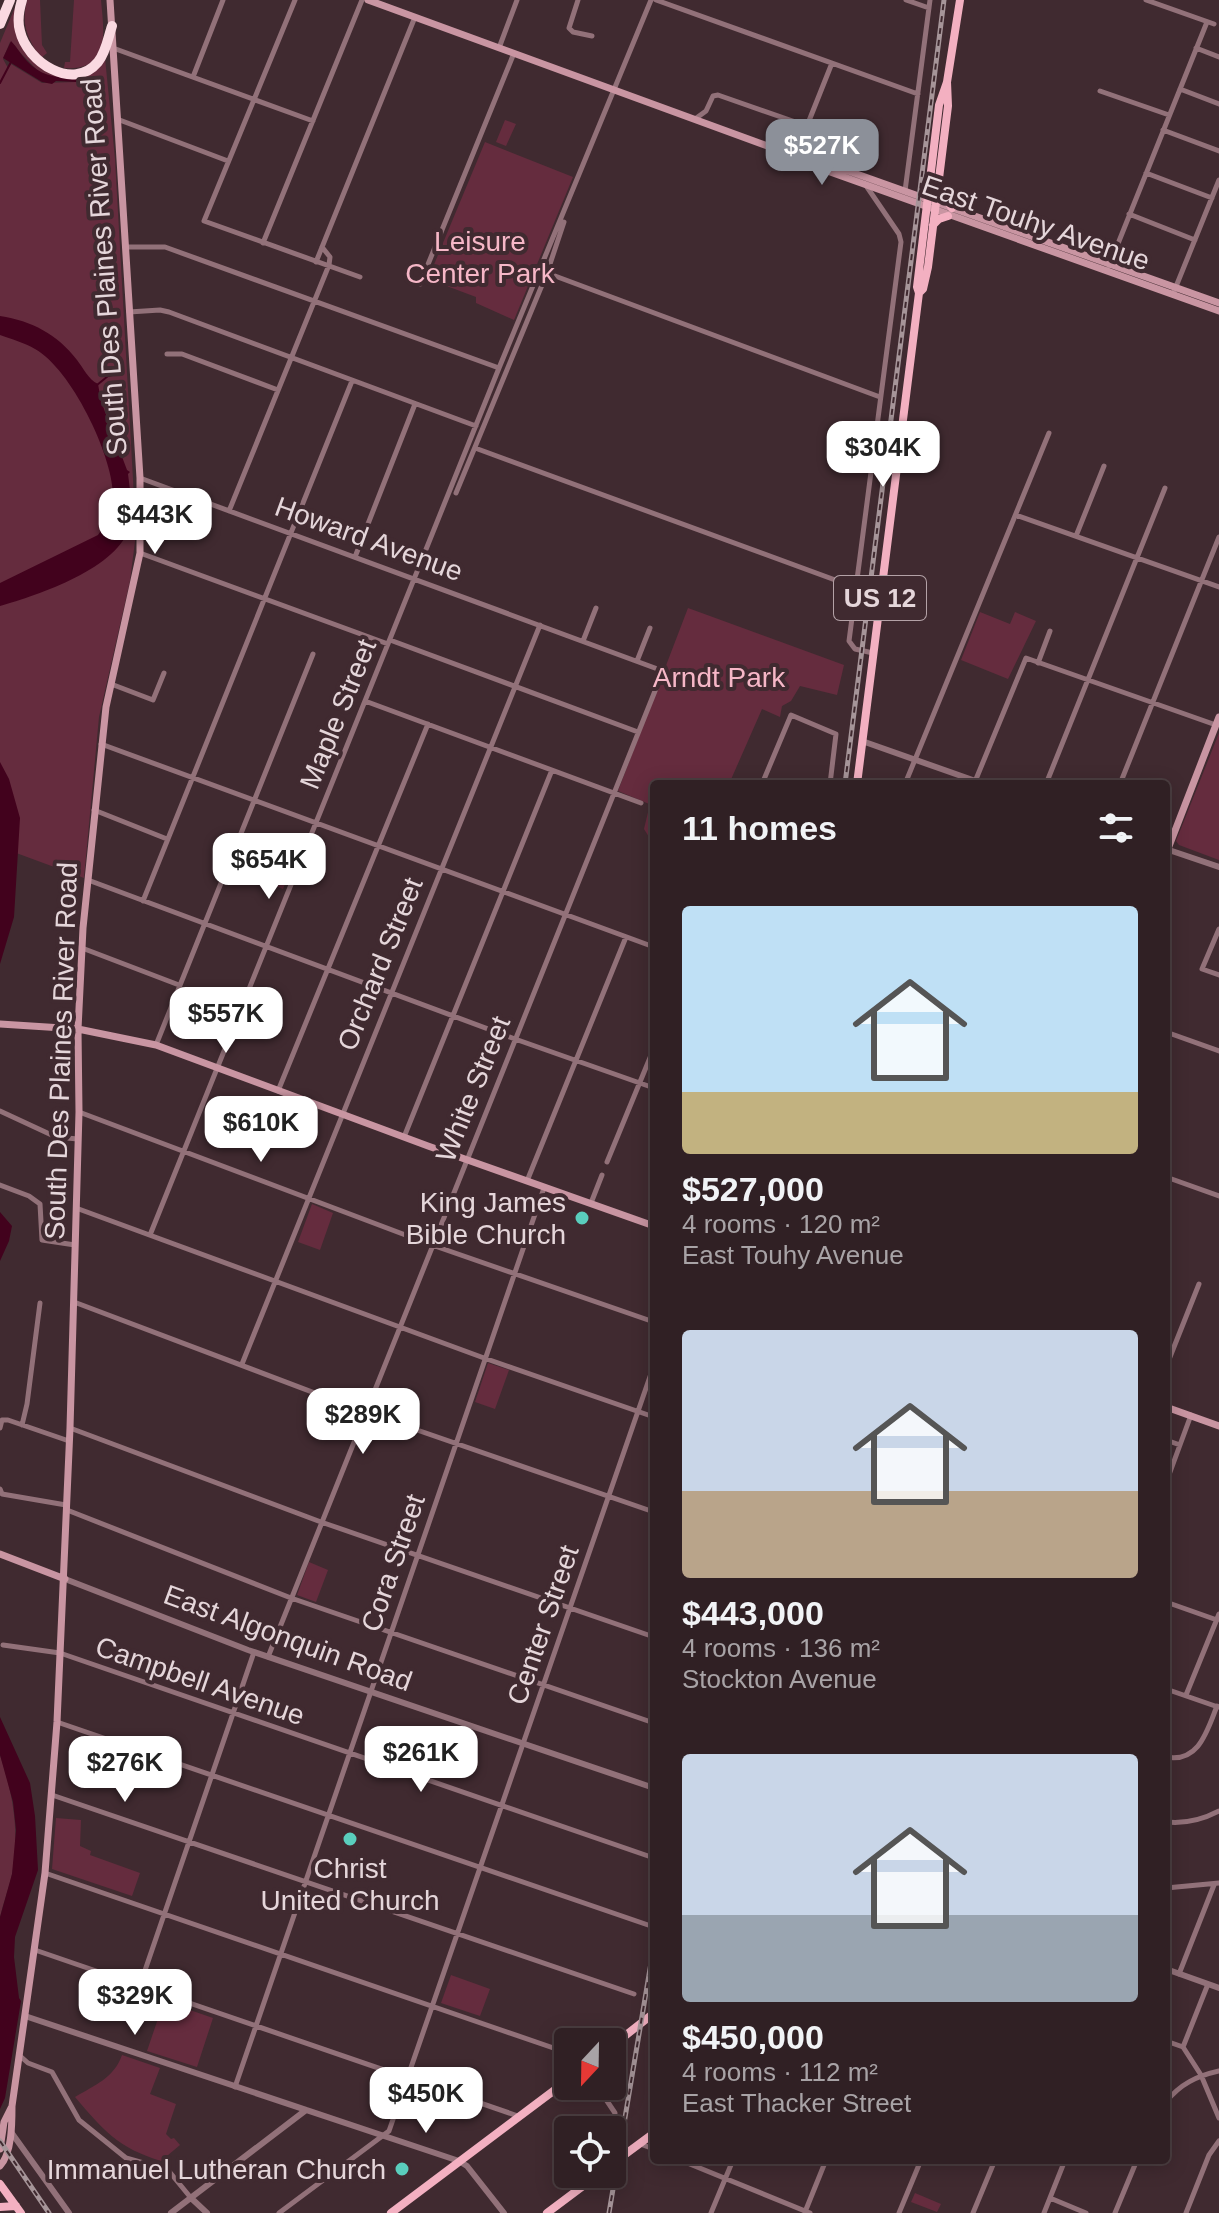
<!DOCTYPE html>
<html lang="en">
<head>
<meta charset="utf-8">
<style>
	body { margin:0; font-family:Arial,sans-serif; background:#3c2d31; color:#f1f3f6; height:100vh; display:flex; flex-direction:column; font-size:30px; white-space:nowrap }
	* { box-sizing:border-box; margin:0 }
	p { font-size:26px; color:#a8a3a6 }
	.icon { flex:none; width:44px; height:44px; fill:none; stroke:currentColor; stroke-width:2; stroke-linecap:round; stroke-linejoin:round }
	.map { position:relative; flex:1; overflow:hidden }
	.details { position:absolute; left:650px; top:780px; width:520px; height:1384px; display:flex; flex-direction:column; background:#302024; border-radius:8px; box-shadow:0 4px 20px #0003,0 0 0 2px #4b3e41 }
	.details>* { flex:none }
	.needle { width:52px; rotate:202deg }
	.controls { position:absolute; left:554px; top:2028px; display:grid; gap:16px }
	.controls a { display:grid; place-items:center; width:72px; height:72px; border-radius:8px; background:#302024; box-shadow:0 4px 20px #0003,0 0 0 2px #4b3e41; font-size:40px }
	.price { position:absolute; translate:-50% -68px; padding:0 18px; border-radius:16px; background:#fff; color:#222; font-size:26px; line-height:52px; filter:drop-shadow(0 2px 4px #0008) }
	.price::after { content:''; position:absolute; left:50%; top:48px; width:24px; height:18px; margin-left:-12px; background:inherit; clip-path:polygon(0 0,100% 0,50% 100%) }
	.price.active { background:#8c9099; color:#fff }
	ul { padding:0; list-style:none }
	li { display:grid; align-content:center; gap:16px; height:424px; padding:0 32px }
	li span { display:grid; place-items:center; height:248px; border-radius:8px; color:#555 }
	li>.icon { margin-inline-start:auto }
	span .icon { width:144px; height:144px; fill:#fffc; stroke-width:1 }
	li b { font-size:34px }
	h2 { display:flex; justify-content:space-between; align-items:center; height:96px; padding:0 32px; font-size:34px }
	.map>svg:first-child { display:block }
	.green { fill:#652c3e; fill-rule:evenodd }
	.water { fill:#42021d }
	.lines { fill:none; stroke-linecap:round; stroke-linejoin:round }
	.stream { stroke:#42021d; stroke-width:2 }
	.minor { stroke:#927179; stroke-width:5 }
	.tertiary { stroke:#927179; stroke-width:6 }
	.secondary { stroke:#c995a2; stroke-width:7 }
	.primary { stroke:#f3b0c1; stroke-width:8 }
	.motorway { stroke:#fad9e1; stroke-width:10 }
	.rail-casing { stroke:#a69599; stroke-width:5 }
	.rail { stroke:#402a30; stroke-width:2; stroke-dasharray:6; stroke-linecap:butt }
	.poi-dot { fill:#5acebd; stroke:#402a30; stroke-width:3 }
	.labels { text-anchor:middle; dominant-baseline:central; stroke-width:8; stroke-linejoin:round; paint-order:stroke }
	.shield { fill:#402a30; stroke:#b4a2a7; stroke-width:2 }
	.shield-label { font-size:26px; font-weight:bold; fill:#e5d6da }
	.street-label { font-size:28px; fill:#e5d6da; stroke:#402a30 }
	.park-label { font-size:28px; fill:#f6b7c7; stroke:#402a30 }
	.poi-label { font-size:28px; fill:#e5d6da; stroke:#402a30; text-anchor:end }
</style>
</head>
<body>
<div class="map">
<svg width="1219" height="2213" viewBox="0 0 1219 2213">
	<rect width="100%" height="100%" fill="#402a30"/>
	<!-- green -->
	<path class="green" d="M 18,0 L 18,35 L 63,76 L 105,58 L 115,159 L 136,533 L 130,581 L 99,717 L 84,878 L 0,847 L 0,43 ZM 10,42 L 41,74 L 55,78 L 92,77 L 76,82 L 42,83 L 11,64 L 8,68 L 3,59 Z
		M 27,0 L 40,0 L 42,45 L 47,53 L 41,58 C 27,38 21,25 27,0 Z
		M 74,0 L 101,0 C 104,33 111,71 64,68 L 65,62 L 70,62 Z
		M 505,120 L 516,124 L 506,146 L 496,142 Z
		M 485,142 L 573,177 L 514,320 L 476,303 L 476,297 L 428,279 Z
		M 688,608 L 844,665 L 837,695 L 800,686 L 791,701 L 782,706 L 780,717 L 762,709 L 729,784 L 654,784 L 654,806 L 618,791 Z
		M 980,612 L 1010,624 L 1015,612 L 1036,621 L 1008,679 L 961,660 Z
		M 1219,733 L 1219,860 L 1179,845 L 1176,841 Z
		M 649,808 L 654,809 L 654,845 L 644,829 Z
		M 273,840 L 299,850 L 283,889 L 258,879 Z
		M 312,1204 L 333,1213 L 320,1250 L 298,1242 Z
		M 488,1363 L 509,1370 L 495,1409 L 475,1402 Z
		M 309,1562 L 328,1570 L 316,1602 L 297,1595 Z
		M 0,1755 C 13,1794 20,1833 12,1874 C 9,1889 3,1903 0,1917 Z
		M 56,1818 L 81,1820 L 80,1846 L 91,1851 L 90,1855 L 140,1873 L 132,1896 L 52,1869 Z
		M 451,1975 L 490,1989 L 480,2016 L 441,2003 Z
		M 164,2001 L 213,2018 L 197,2067 L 147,2051 Z
		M 122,2055 L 160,2068 L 150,2094 L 176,2104 L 166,2134 L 171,2139 L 174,2138 L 180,2145 L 161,2161 C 118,2148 103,2130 75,2097 C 95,2085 114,2078 122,2055 Z
		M 915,2193 L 941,2204 L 937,2212 L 911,2202 Z"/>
	<!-- water -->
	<path class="water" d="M 11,41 C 17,47 21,55 27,61 C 46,82 68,77 92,77 L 76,82 L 56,81 L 52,84 L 42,82 L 3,58 Z
		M 0,316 C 32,321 57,334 77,360 C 84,369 88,379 98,384 L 101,401 L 127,470 L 130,472 L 128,474 C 130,491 133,508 130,525 C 120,568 38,595 0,606 L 0,583 L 98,535 C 107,523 113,510 113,494 C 112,454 71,369 35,349 C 25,343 11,339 0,335 Z
		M 0,762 L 9,779 L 20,818 L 14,917 L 0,964 Z
		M 0,1212 L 12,1226 L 9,1241 L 0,1261 Z
		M 0,1717 L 30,1783 L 35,1816 L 38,1870 L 15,1937 L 14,1957 L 19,1998 L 21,2001 L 5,2098 L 0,2109 L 0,1917 L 12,1874 L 16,1830 L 13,1802 L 0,1755 Z"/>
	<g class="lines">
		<!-- stream -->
		<path class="stream" d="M 0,83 L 11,62
			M 97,385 L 108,376 L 123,372"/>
		<!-- minor -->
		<path class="minor" d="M 295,0 L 204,221 L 360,277
			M 578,0 L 569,28 L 573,32 L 592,36
			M 656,0 L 918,94
			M 906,0 L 929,8
			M 1146,0 L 1214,24
			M 113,48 L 313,121
			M 499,48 L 517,0
			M 1196,48 L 1219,57
			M 193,77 L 223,0
			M 1180,89 L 1219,104
			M 1100,91 L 1169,115
			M 117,119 L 228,161
			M 695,119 L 706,111 L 713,96 L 718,95 L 807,126
			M 1163,130 L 1219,151
			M 795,156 L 832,63
			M 1146,173 L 1212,198
			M 867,187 L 899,234 L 901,242 L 849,641 L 855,649 L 873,653
			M 905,191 L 930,0
			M 1129,214 L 1195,240
			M 263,243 L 362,0
			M 125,247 L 165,247 L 499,368
			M 316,262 L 415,17
			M 1109,266 L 1207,22
			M 547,273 L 880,397
			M 420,284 L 514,53
			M 1173,294 L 1219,180
			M 129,312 L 160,310 L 169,312 L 476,426
			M 167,354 L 182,354 L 278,390
			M 475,448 L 857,588
			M 140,478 L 663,671 L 268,1657
			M 456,493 L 547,273 L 564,222
			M 229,511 L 329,265 L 330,257 L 322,247
			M 1016,515 L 1219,587
			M 1076,536 L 1104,466
			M 140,553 L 388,644
			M 355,557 L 415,404
			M 390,640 L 638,732
			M 583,641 L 596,608
			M 637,661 L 650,628
			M 1038,663 L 1050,631
			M 111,684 L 153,700 L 164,673
			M 365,701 L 641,803
			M 101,744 L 654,947
			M 762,784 L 791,715 L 836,734 L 830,784
			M 905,784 L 1049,433
			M 974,784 L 1026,658 L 1216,725
			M 1046,784 L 1165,488
			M 1120,784 L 1219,537
			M 94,810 L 167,839
			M 88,880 L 515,1039 L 654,1088
			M 143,901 L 352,381
			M 1219,929 L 1202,969 L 1219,975
			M 82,948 L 179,985
			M 1166,1032 L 1219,1051
			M 156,1045 L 313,654
			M 278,1091 L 428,724
			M 0,1111 L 56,1137 L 78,1139
			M 79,1112 L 432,1245 L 654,1322
			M 404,1137 L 552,770
			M 607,1162 L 654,1048
			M 1166,1177 L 1219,1196
			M 527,1181 L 626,937
			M 0,1185 L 29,1196 L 40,1204 L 42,1240 L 75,1245
			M 591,1203 L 602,1175
			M 76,1208 L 484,1358 L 654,1417
			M 150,1235 L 499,368 L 651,0
			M 74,1302 L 365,1412 L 654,1512
			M 242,1364 L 540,625
			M 1166,1367 L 1199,1284
			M 22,1425 L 27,1404 L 40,1303
			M 0,1428 L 2,1420 L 8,1420 L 69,1441
			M 70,1428 L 321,1522 L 654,1637
			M 1166,1440 L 1180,1445
			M 1166,1483 L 1191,1415
			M 0,1489 L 2,1494 L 66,1505
			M 67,1510 L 291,1598 L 654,1723
			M 1166,1602 L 1217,1620
			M 3,1645 L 60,1653 L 654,1858
			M 1166,1689 L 1218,1707
			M 1186,1695 L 1219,1614
			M 57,1722 L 651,1926
			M 1166,1757 C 1199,1763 1207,1731 1217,1706
			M 52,1795 L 634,1994
			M 1166,1822 C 1185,1824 1202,1820 1219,1811
			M 45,1873 L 568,2053
			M 1166,1888 L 1219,1883
			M 35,1950 L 518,2116
			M 1179,1974 L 1214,1885
			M 140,1985 L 254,1652
			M 1166,2041 L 1183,2047
			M 1183,2047 L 1201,2075 L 1219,2118
			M 1183,2047 L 1208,1984
			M 19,2055 L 28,2063 L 52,2072 L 79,2120 L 126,2158 L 168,2170 L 191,2198
			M 597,2086 L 615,2113 L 612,2144
			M 235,2087 L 544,1188
			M 1166,2102 C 1180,2084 1197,2076 1219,2071
			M 640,2144 L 654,2149
			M 680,2160 L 810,2213
			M 1050,2198 L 1086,2213
			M 805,2212 L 826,2160
			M 279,2213 L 389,2131 L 654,1365
			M 711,2213 L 733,2160
			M 899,2213 L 921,2160
			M 973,2213 L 995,2160
			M 1044,2213 L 1065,2160
			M 1115,2213 L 1137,2160
			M 1186,2213 L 1209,2155 L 1219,2141"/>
		<!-- tertiary -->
		<path class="tertiary" d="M 862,741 L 984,784
			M 1166,849 L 1219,867
			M 65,1579 L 248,1650 L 654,1788
			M 1166,1969 L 1219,1988
			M 25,2016 L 459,2161 L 467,2166 L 504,2213
			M 11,2132 L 69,2213
			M 191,2198 L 207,2213
			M 171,2213 L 306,2110"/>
		<!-- secondary -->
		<path class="secondary" d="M 368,0 L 795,156 L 806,157 L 854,173 L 1219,303
			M 797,157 L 805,163 L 1219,311
			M 1166,854 L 1219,717
			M 0,1024 L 78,1029 L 156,1045 L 428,1146 L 654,1226
			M 1166,1407 L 1219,1426
			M 0,1554 L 65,1579
			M 0,2149 L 4,2122 L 11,2108
			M 0,2166 C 12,2153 12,2124 12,2106 L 45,1873 L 57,1722 L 70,1428 L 79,1112 L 78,1029 L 83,928 L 106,707 L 140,553 L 140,478 L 110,0"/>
		<!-- primary -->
		<path class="primary" d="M 940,189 L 952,208
			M 933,225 L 939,219 L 948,216
			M 919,293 L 923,289 L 928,267 L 948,106 L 947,82 L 960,0
			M 857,784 L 919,293 L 917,287 L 939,105 L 947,82
			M 612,2046 L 654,2013
			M 612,2164 L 654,2133
			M 0,2184 L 21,2213
			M 0,2207 L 16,2206
			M 391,2213 L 568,2080
			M 547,2213 L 599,2174"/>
		<!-- motorway -->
		<path class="motorway" d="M 22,0 C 19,10 17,21 20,31 C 27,62 73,92 98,62 C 106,52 108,38 112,26
			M 0,24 L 10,0"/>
		<!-- rail casing -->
		<g class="rail-casing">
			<path id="rail" d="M 845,784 L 944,0
				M 0,2141 L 49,2213
				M 609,2213 L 654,1945"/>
		</g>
		<!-- rail -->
		<use href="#rail" class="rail"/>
	</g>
	<!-- markers -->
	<g class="poi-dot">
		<circle cx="582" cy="1218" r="8"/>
		<circle cx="350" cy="1839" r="8"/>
		<circle cx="402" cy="2169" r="8"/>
	</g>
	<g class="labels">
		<!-- shield labels -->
		<rect class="shield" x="834" y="576" width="92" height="44" rx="6"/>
		<g class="shield-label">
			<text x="880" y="598">US 12</text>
		</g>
		<!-- street labels -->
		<g class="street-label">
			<text transform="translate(1036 223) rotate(19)">East Touhy Avenue</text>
			<text transform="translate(104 267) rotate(-94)">South Des Plaines River Road</text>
			<text transform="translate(369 539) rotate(20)">Howard Avenue</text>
			<text transform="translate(338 714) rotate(-68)">Maple Street</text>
			<text transform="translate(380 964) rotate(-68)">Orchard Street</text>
			<text transform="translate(61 1051) rotate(-88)">South Des Plaines River Road</text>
			<text transform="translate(473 1089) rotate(-68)">White Street</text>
			<text transform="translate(393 1563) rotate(-71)">Cora Street</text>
			<text transform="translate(543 1625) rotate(-71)">Center Street</text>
			<text transform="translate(288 1638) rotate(20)">East Algonquin Road</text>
			<text transform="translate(200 1681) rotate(19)">Campbell Avenue</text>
		</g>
		<!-- park labels -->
		<g class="park-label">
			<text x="480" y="241">Leisure<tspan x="480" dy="32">Center Park</tspan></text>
			<text x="719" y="677">Arndt Park</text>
		</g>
		<!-- poi labels -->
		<g class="poi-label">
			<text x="566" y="1202">King James<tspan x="566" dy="32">Bible Church</tspan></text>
			<text x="350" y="1868" text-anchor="middle">Christ<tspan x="350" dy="32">United Church</tspan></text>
			<text x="386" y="2169">Immanuel Lutheran Church</text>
		</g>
	</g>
</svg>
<div class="controls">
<a><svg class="needle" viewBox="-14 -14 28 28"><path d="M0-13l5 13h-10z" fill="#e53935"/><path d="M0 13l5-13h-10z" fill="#a8a3a6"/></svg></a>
<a><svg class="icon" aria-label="locate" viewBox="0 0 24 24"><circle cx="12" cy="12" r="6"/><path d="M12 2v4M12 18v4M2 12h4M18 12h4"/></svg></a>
</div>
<b class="price active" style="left:822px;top:187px">$527K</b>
<b class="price" style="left:883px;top:489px">$304K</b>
<b class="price" style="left:155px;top:556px">$443K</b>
<b class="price" style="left:269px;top:901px">$654K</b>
<b class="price" style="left:226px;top:1055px">$557K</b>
<b class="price" style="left:261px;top:1164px">$610K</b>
<b class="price" style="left:363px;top:1456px">$289K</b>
<b class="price" style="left:421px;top:1794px">$261K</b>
<b class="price" style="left:125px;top:1804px">$276K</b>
<b class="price" style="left:135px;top:2037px">$329K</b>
<b class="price" style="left:426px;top:2135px">$450K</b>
<section class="details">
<h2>11 homes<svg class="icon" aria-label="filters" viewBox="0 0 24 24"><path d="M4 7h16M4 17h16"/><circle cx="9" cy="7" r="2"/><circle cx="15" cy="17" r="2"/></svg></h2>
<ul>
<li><span style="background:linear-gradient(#bfe0f5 75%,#c2b280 0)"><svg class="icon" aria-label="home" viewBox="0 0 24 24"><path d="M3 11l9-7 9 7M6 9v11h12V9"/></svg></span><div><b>$527,000</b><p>4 rooms · 120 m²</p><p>East Touhy Avenue</p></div></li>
<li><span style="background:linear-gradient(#c9d6e8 65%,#b9a48a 0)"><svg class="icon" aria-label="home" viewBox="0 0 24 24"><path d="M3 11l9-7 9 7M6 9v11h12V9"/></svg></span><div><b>$443,000</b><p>4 rooms · 136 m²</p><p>Stockton Avenue</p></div></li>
<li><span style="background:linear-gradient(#c9d6e8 65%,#9aa5b1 0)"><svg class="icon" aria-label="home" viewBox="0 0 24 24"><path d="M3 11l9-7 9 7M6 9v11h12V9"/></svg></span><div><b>$450,000</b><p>4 rooms · 112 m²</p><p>East Thacker Street</p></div></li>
</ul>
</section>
</div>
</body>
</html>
